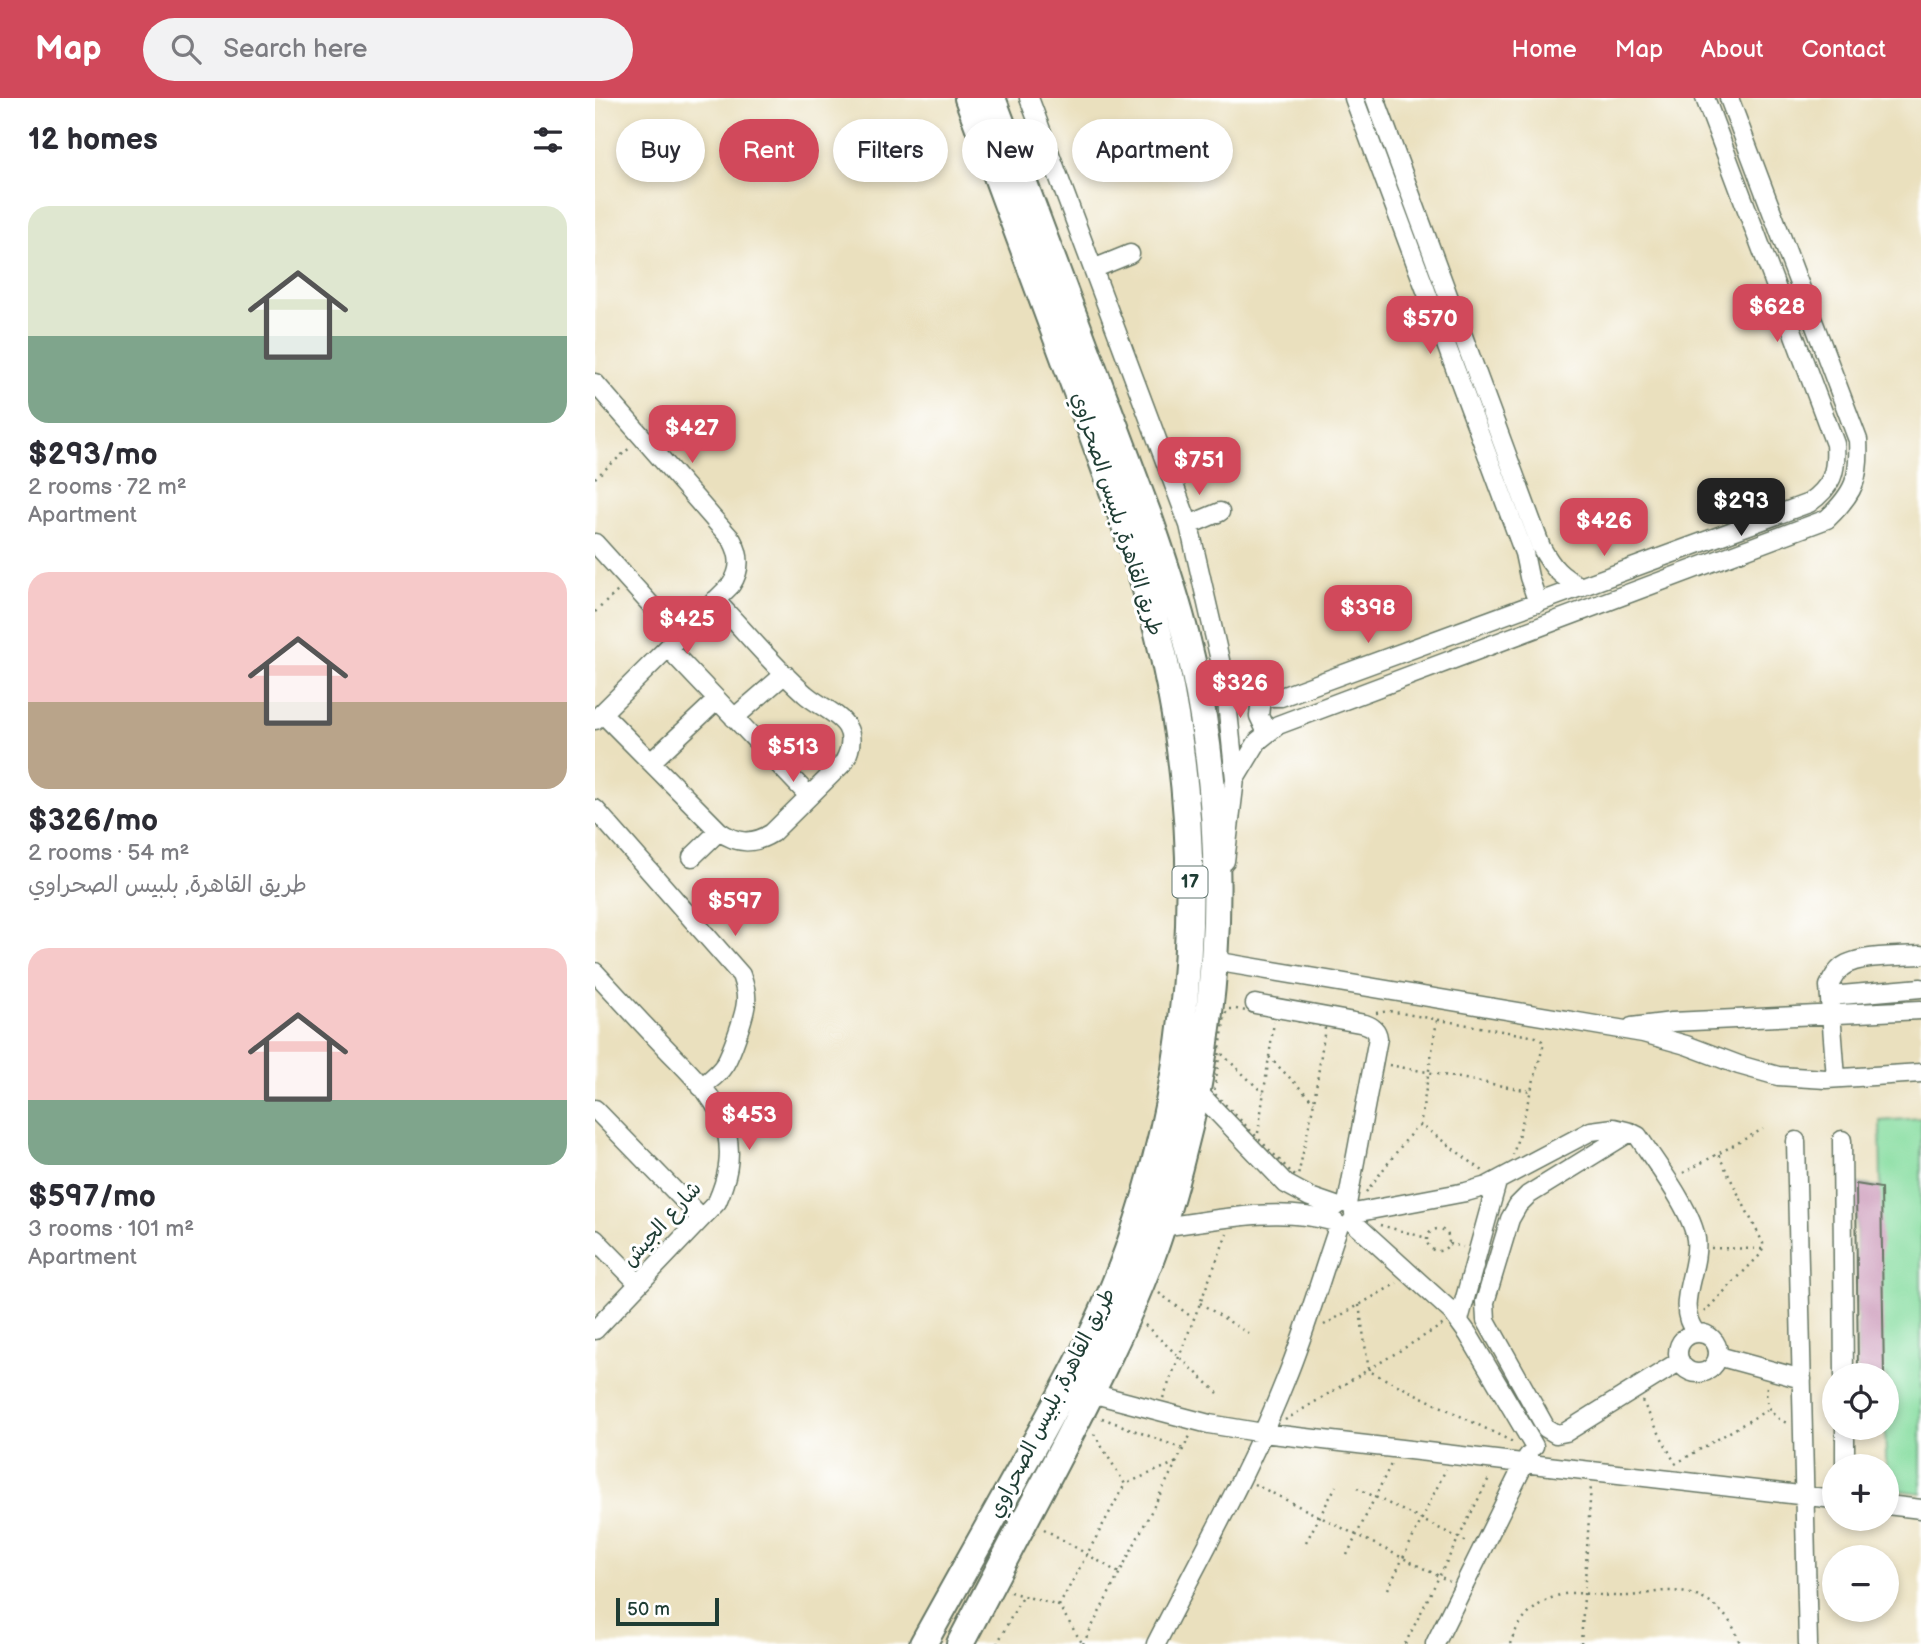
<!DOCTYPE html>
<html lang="en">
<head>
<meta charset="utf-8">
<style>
	body { margin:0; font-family:"Balsamiq Sans","Playpen Sans Arabic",sans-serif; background:#f2f2f3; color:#2b2b33; height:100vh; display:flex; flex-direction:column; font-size:26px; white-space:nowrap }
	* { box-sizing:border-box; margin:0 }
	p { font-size:23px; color:#7c7c81 }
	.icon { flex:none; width:38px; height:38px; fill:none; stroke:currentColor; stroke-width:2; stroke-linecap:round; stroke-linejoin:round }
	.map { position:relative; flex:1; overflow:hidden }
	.sheet { display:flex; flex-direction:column; background:#fff; width:595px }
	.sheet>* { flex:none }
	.hud { position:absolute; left:21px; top:21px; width:665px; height:63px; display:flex; gap:14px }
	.controls { position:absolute; left:1227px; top:1265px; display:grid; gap:14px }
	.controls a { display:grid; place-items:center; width:77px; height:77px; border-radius:50%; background:#fff; box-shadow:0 4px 10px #0003; font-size:35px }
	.scale { position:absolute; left:21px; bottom:18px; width:103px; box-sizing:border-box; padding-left:7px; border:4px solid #1f3d34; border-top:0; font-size:19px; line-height:24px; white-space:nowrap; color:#1f3d34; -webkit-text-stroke:5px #fff; paint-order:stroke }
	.price { position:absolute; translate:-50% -60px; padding:0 16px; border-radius:14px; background:#d1495b; color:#fff; font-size:23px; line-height:46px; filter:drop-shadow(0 2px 4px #0008) }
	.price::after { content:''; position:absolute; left:50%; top:42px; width:21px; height:16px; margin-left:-10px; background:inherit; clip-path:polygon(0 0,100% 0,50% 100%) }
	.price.current { background:#222; color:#fff }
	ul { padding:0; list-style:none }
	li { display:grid; align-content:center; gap:14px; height:371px; padding:0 28px }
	li span { display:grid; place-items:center; height:217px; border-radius:21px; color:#555 }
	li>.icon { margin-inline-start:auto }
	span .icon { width:126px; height:126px; fill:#fffc; stroke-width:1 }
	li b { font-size:30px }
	h2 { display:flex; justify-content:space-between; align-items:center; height:84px; padding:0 28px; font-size:30px }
	.pill { padding:0 24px; border-radius:32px; background:#fff; box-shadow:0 4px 10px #0003; font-size:24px; line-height:63px }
	.pill.current { background:#d1495b; color:#fff }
	header { display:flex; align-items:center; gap:42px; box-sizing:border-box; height:98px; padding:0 35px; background:#d1495b; color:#fff }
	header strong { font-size:33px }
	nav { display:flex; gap:38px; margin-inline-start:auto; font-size:24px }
	.search { width:490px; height:63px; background:#f2f2f3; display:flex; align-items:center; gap:18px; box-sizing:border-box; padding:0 24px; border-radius:38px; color:#7c7c81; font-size:26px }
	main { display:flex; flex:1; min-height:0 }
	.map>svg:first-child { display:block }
	.green { fill:#87dda0; stroke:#538d6a; stroke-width:2 }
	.building { fill:#c792b4 }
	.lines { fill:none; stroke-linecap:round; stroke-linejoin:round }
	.minor-casing { stroke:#667664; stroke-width:21 }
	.highway-casing { stroke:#667664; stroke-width:30 }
	.path { stroke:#667664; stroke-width:2.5; stroke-dasharray:2 5; stroke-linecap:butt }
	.minor { stroke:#fff; stroke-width:18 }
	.highway { stroke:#fff; stroke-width:26 }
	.labels { text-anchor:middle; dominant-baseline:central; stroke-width:6; stroke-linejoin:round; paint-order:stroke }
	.shield { fill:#fff; stroke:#627771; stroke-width:2 }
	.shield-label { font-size:19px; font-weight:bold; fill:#1f3d34 }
	.street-label { font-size:21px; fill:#1f3d34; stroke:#fff }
</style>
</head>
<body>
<header>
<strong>Map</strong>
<div class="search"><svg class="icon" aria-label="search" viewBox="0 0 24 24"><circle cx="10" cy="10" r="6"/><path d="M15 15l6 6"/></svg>Search here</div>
<nav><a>Home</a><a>Map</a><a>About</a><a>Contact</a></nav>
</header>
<main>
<section class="sheet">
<h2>12 homes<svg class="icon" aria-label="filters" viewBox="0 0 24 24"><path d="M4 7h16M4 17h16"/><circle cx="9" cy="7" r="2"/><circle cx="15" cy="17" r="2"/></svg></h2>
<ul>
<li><span style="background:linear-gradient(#dfe7d0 60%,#7fa58c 0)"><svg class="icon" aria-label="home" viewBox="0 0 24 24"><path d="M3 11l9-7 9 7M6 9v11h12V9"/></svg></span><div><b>$293/mo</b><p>2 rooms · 72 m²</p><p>Apartment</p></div></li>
<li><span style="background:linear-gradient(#f6c9c9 60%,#b9a48a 0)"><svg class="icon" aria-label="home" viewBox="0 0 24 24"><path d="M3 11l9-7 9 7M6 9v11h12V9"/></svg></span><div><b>$326/mo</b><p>2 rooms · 54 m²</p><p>طريق القاهرة, بلبيس الصحراوي</p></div></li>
<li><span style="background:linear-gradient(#f6c9c9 70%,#7fa58c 0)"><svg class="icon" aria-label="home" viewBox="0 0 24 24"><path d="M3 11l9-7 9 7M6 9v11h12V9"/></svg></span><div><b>$597/mo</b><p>3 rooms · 101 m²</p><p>Apartment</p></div></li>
</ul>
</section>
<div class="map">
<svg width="1326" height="1546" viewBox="0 0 1326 1546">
	<rect width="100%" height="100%" fill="#fff"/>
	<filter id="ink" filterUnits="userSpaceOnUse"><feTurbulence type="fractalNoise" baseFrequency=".0143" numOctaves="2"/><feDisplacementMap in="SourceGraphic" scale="14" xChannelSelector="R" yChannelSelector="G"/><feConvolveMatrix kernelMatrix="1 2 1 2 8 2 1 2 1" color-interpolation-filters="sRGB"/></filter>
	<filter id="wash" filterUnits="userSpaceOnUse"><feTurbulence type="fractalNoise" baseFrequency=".00686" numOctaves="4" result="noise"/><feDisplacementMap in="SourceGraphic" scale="28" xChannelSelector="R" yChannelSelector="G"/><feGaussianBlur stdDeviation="1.57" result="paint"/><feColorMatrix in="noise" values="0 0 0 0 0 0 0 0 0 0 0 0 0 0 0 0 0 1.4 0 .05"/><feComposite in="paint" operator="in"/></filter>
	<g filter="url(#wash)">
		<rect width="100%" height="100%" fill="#eae0be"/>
		<!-- green -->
		<path class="green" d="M 1326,1020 L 1326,1395 L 1292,1391 L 1290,1330 L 1292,1330 L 1292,1278 L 1263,1277 L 1261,1086 L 1286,1089 L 1285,1023 Z"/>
		<g id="blocks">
			<!-- building -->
			<path class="building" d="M 1261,1086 L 1286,1090 L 1289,1278 L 1263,1278 Z"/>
		</g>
	</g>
	<g filter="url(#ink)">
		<use href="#blocks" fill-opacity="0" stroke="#667664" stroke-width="2"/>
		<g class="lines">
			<!-- minor casing -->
			<g class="minor-casing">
				<path id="minor" d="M 434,0 L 594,427 L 630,584 L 640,681 L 630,763
					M 759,0 L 929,455 L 934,479 L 943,505
					M 780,0 L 946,449 C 957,469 965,479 987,489
					M 498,171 L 535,156
					M 0,285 L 137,442 C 146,458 146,472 136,487 L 0,622
					M 594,427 L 625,414
					M 0,445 L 84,538
					M 73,550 L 214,698
					M 630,584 C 652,596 661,600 686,599 L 1214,405 C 1237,389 1242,374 1240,346 L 1110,0
					M 666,600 L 664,618 L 672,635
					M 7,615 L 124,733 C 142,746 158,747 177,735 L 249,664 C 255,653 259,641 252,629 C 244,615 222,607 210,596 C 178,568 150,533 120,502
					M 139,620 L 190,576
					M 56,664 L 122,602
					M 640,681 L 663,643 L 683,627 L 1232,421 C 1260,394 1265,380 1263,342 L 1134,0
					M 0,711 L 146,877 C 149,886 152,894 151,904 C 150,917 137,954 130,966 C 124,976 115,982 106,989
					M 97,759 L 124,733
					M 619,863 L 1048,935 L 1091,947 L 1144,967 L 1183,978 L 1231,981 L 1326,975
					M 0,874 C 22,898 44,922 66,945 C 90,971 125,1000 132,1036 C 137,1060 132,1081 122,1104 L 0,1232
					M 1235,898 L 1326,890
					M 660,906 L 770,926 C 778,929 782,932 783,940 L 752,1106
					M 1037,929 L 1077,924 L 1326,912
					M 1241,980 L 1234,888 C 1237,881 1241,874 1247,869 C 1263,857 1305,858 1326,857
					M 602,993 L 691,1086 L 715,1099 L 741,1108
					M 0,1011 L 106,1120
					M 1035,1034 L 933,1097 L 923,1107 L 915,1121 L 890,1204 L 891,1222 L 951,1330 L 961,1336 L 971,1334 L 1085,1263
					M 1247,1042 L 1249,1278
					M 1201,1043 L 1213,1546
					M 759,1115 L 871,1094 L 892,1088 L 996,1033 L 1019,1030 L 1035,1034 L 1043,1038 C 1060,1064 1097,1112 1101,1141 C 1105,1173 1078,1207 1101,1235
					M 757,1123 L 857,1214 L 873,1236 L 939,1348
					M 566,1129 C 623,1122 683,1107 740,1124
					M 0,1141 L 44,1186
					M 864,1222 L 902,1084
					M1083 1255a20 20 0 1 1 40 0a20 20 0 1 1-40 0Z
					M 1123,1258 L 1207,1281
					M 496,1295 L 614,1326 L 668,1335 L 1239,1401
					M 1250,1330 L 1250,1368
					M 1292,1407 L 1326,1411
					M 561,1546 C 605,1459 654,1374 690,1283 C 711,1232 726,1179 744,1127
					M 840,1546 L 933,1358"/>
			</g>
			<!-- highway casing -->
			<g class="highway-casing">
				<path id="highway" d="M 328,1546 C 364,1481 400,1416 436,1352 C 472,1287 508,1222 533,1152 C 601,963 612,755 569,560 C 551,479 521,402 493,324 C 454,216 414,108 373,0
					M 365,1546 C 395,1488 426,1429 457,1371 C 493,1302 528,1233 556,1160 C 567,1131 576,1099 584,1069 C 624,921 632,770 608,619 C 597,549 576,483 553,417 L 397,0"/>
			</g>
			<!-- path -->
			<path class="path" d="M 0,380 L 37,348
				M 0,514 L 24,492
				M 634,911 L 641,911 L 727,928 L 730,930 L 719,1004 L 703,1078 L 700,1078 L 619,995 L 630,916 Z
				M 781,915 L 794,913 L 941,939 L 947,943 L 948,949 L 918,1057
				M 627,956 L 668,995
				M 674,959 L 719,1004
				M 794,967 L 935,993
				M 825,1028 L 842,922
				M 663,1035 L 679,924
				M 1088,1075 L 1168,1031
				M 771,1094 L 820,1030 L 825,1028 L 829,1029 L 888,1073
				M 785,1127 L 832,1140
				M832 1142a11 11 0 1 1 22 0a11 11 0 1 1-22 0Z
				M 854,1146 L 868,1149
				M 1116,1150 L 1168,1151
				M 564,1195 L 598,1220
				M 605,1205 L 654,1236
				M 764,1207 L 774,1273 L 918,1344
				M 1109,1214 L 1165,1157 L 1168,1151 L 1168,1145 L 1123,1056
				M 550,1227 L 623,1295
				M 729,1227 L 802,1185
				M 1172,1289 C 1169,1306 1175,1318 1192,1325
				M 568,1300 L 632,1136
				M 1047,1303 L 1080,1365
				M 507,1320 L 588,1351
				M 690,1322 L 849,1226
				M 499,1336 L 530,1386 L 582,1364
				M 1080,1366 L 1174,1311
				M 659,1386 L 854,1483
				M 762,1390 L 872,1444
				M 449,1431 L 524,1475
				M 711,1444 L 741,1388
				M 752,1457 L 796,1366
				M 793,1491 L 851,1371
				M 415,1494 L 464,1508 L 487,1545
				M 464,1508 L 530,1386
				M 402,1546 L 428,1497
				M 488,1546 L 596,1336
				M 810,1546 L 895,1378
				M 915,1546 C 924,1519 948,1497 977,1495 C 995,1495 1013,1499 1031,1498 C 1045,1498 1059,1493 1073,1493 C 1107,1493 1136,1513 1145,1546
				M 986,1546 L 996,1387"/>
			<!-- minor -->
			<use href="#minor" class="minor"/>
			<!-- highway -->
			<use href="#highway" class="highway"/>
		</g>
	</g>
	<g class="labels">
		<!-- shield labels -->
		<rect class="shield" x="577.5" y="768.5" width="35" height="31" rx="5"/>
		<g class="shield-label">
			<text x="595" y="784">17</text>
		</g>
		<!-- street labels -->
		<g class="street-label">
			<text transform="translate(522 416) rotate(72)">طريق القاهرة, بلبيس الصحراوي</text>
			<text transform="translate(67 1126) rotate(-48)">شارع الجيش</text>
			<text transform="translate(457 1305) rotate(-63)">طريق القاهرة, بلبيس الصحراوي</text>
		</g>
	</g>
</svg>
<div class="controls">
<a><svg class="icon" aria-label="locate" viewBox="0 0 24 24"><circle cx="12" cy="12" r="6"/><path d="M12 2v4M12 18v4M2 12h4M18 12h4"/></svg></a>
<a>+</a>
<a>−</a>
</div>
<div class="scale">50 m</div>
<b class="price" style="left:1182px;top:246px">$628</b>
<b class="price" style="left:835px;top:258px">$570</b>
<b class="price" style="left:97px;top:367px">$427</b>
<b class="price" style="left:604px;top:399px">$751</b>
<b class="price current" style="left:1146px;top:440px">$293</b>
<b class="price" style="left:1009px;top:460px">$426</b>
<b class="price" style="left:773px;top:547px">$398</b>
<b class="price" style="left:92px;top:558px">$425</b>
<b class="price" style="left:645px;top:622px">$326</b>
<b class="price" style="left:198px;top:686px">$513</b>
<b class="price" style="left:140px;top:840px">$597</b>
<b class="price" style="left:154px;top:1054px">$453</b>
<div class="hud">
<a class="pill">Buy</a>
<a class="pill current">Rent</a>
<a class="pill">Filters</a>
<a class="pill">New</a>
<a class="pill">Apartment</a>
</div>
</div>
</main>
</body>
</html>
